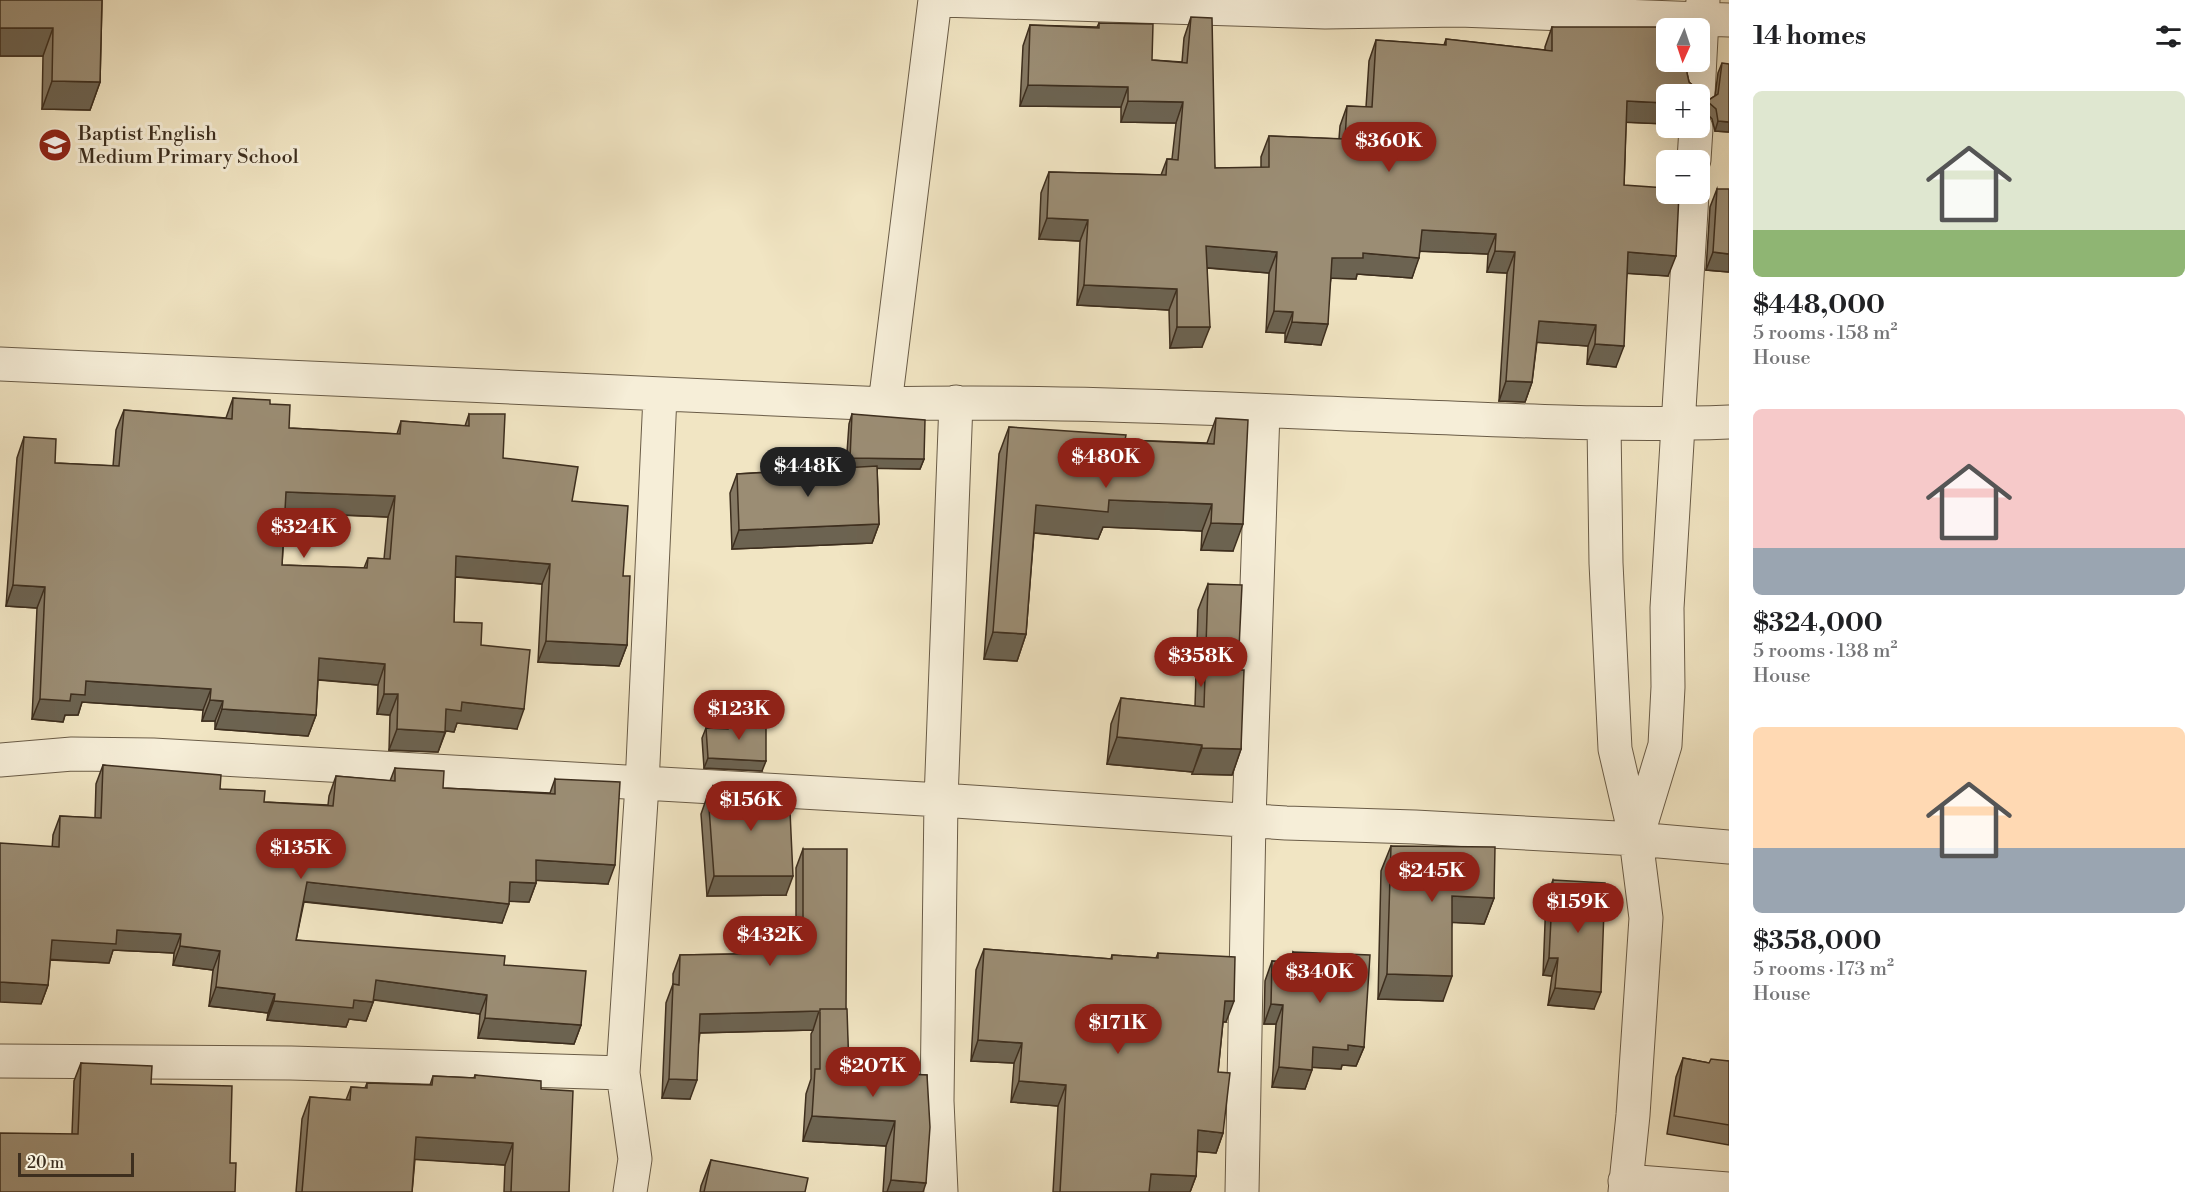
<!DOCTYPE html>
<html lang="en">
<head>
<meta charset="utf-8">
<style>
	body { margin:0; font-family:"Libre Bodoni",serif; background:#f6f6f6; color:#202124; height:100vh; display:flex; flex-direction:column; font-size:22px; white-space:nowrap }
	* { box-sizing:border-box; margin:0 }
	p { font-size:20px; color:#757577 }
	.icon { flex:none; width:33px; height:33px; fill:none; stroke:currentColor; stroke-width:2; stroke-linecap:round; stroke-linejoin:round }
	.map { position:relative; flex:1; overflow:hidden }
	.details { display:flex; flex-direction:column; background:#fff; width:480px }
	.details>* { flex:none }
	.needle { width:39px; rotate:183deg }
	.controls { position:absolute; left:1656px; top:18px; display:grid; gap:12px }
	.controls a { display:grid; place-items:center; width:54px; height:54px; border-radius:9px; background:#fff; box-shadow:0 6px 24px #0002; font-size:30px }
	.scale { position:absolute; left:18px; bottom:15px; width:116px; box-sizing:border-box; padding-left:6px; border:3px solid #3d2e1e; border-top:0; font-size:16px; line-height:21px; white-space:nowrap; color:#3d2e1e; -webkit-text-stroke:4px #f6eed8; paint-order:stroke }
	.price { position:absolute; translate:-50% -51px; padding:0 14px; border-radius:21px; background:#8f2418; color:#fff; font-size:20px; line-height:39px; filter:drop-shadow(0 2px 3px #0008) }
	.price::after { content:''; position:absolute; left:50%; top:36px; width:18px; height:14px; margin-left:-9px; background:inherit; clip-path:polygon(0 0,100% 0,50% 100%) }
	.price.active { background:#222; color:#fff }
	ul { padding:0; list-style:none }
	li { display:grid; align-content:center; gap:12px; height:318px; padding:0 24px }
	li span { display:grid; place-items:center; height:186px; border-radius:9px; color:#555 }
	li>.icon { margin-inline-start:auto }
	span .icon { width:108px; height:108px; fill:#fffc; stroke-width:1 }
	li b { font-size:26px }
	h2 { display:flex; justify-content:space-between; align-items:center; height:72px; padding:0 24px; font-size:26px }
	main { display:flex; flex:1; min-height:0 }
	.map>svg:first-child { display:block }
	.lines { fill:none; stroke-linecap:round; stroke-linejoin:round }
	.street-casing { stroke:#6a5c47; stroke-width:35 }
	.street { stroke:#f6eed8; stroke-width:33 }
	.wall { fill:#857964; stroke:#3d2e1e; stroke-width:1.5; fill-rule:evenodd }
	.shaded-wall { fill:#6c6351; stroke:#3d2e1e; stroke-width:1.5 }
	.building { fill:#9b8d74; stroke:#3d2e1e; stroke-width:1.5; fill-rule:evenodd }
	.labels { text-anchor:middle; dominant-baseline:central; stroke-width:6; stroke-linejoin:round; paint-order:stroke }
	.poi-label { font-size:20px; fill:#3d2e1e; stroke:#f6eed8; text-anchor:start }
</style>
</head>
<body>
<main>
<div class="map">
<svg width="1729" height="1192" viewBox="0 0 1729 1192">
	<rect width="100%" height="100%" fill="#f1e5c3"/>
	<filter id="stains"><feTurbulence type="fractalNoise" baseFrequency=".00333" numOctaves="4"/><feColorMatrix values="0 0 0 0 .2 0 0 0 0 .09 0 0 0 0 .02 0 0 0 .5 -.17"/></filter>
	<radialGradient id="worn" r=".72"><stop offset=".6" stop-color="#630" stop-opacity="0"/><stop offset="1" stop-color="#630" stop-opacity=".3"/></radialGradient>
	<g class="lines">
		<!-- street casing -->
		<g class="street-casing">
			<path id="street" d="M 941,0 L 1325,12 L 1459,10 L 1729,20
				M 1698,94 L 1703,0
				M 1694,160 L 1696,128
				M 0,364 L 885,404 C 1065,400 1246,410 1425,417 C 1527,421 1628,426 1729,422
				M 885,404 L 935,0
				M 1604,424 L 1606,563 L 1615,749 L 1636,839 L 1646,918 L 1633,1115 L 1625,1192
				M 0,760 L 72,754 L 153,755 L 941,800 L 1286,823 L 1415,827 L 1636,839 L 1729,847
				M 1637,837 L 1665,745 L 1668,687 L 1667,608 L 1692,194
				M 0,1061 L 291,1063 L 623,1073
				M 1625,1181 L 1729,1189
				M 630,1192 L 635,1159 L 623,1073 L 642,785 L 660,396
				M 941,1192 L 937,1101 L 941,800 L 956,402
				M 1242,1192 L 1249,819 L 1263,411"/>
		</g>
		<!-- street -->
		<use href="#street" class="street"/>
	</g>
	<!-- wall -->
	<path class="wall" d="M 0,0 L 102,0 L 100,82 L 90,110 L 42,109 L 43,56 L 0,56 Z
		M 1191,17 L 1215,168 L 1261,168 L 1261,157 L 1269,136 L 1339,139 L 1340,126 L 1347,106 L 1366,107 L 1369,61 L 1376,40 L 1444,45 L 1446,39 L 1545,50 L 1545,47 L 1552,27 L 1687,73 L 1689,82 L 1698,90 L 1696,94 L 1666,94 L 1666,124 L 1626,122 L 1624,185 L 1668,276 L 1627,273 L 1616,367 L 1587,364 L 1588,346 L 1537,342 L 1532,382 L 1525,402 L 1499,401 L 1507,273 L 1487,272 L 1488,254 L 1420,251 L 1412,278 L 1357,274 L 1356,279 L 1331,278 L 1321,345 L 1285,342 L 1285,333 L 1266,332 L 1269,273 L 1207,268 L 1202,347 L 1170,348 L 1169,310 L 1077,305 L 1080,241 L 1039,239 L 1041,193 L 1049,172 L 1161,175 L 1167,159 L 1172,159 L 1176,123 L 1121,122 L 1121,107 L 1020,106 L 1023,46 L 1030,25 L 1097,27 L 1099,23 L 1152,60 L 1182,62 L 1184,38 Z
		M 1722,63 L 1729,132 L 1715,131 L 1712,119 L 1704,111 L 1707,101 L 1715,96 L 1718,73 Z
		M 1717,189 L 1729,272 L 1706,270 L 1710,207 Z
		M 233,398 L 270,404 L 289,428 L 397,434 L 401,421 L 465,426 L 469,414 L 503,458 L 572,501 L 623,576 L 627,645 L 619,666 L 538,662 L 542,584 L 455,577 L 454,622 L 481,645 L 517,729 L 457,723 L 454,732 L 446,731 L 438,752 L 389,750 L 390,715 L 377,714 L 378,685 L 318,680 L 316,715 L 308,736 L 215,729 L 215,721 L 202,721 L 203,710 L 82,702 L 78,715 L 65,715 L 63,722 L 32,719 L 37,608 L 6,606 L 17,458 L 24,437 L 55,463 L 113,466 L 116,430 L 124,410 L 226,418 ZM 285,513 L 388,517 L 384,559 L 368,558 L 364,568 L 282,565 Z
		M 852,414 L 924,459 L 920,469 L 877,468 L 879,524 L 872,543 L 732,549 L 730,493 L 737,474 L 846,467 L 849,424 Z
		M 1216,418 L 1233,551 L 1201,550 L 1202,531 L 1103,527 L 1098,539 L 1034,533 L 1026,634 L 1017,661 L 984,659 L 999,454 L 1009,427 L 1125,440 L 1207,443 Z
		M 1208,584 L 1238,670 L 1241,749 L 1232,775 L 1192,774 L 1193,772 L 1107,764 L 1111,724 L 1121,698 L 1195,706 L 1198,610 Z
		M 728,719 L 762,771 L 704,768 L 702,738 L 706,728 L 724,729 Z
		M 103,765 L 220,789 L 264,802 L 328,805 L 329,796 L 336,776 L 390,781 L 395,768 L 443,788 L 550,793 L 555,779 L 608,884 L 536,880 L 536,883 L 529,902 L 509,901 L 502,923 L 304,902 L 296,940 L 504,965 L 581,1025 L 574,1044 L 478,1038 L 480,1014 L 374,1000 L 366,1021 L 349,1019 L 346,1027 L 267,1020 L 268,1013 L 209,1006 L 213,970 L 173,965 L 174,953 L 113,950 L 109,963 L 50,960 L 48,985 L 41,1004 L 53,835 L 60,816 L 95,818 L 96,784 Z
		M 713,786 L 786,895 L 707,896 L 701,814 L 708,794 L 710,794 Z
		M 1391,846 L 1494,898 L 1484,924 L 1452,922 L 1443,1001 L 1378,999 L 1381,871 Z
		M 803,849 L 846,1009 L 849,1071 L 927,1075 L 923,1192 L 883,1192 L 886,1146 L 803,1141 L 806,1094 L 811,1079 L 811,1034 L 813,1030 L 700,1033 L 690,1099 L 662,1098 L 666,1003 L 673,984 L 673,974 L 680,955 L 784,953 L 786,948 L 796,948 L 796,868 Z
		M 1553,880 L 1594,1009 L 1548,1005 L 1552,976 L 1543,975 L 1546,898 Z
		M 984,949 L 1111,959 L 1112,955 L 1156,958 L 1158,953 L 1226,1022 L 1223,1022 L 1218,1072 L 1223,1133 L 1216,1153 L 1197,1151 L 1196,1176 L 1190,1192 L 1053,1192 L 1058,1106 L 1011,1102 L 1014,1063 L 971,1061 L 976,970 Z
		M 1293,952 L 1364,1047 L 1356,1066 L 1342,1065 L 1341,1069 L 1312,1067 L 1305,1089 L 1272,1087 L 1276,1024 L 1264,1024 L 1265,981 L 1272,961 L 1290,962 Z
		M 1683,1058 L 1709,1063 L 1729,1061 L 1729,1145 L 1667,1134 L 1676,1077 Z
		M 81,1063 L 151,1084 L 230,1163 L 72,1134 L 74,1081 Z
		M 475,1075 L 541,1089 L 569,1192 L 504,1192 L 505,1165 L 415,1159 L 412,1192 L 296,1192 L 302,1119 L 310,1097 L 346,1100 L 351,1087 L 365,1088 L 367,1083 L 430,1085 L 433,1076 L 474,1078 Z
		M 711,1160 L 805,1192 L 700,1192 L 701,1186 Z"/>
	<!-- shaded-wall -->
	<path class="shaded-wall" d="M 0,28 L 53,28 L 43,56 L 0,56 Z
		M 52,81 L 100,82 L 90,110 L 42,109 Z
		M 1028,85 L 1128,87 L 1121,107 L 1020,106 Z
		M 1128,101 L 1183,102 L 1176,123 L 1121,122 Z
		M 1627,101 L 1666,103 L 1666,124 L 1619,122 Z
		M 1718,121 L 1729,122 L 1729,132 L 1715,131 Z
		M 1047,218 L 1088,220 L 1080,241 L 1039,239 Z
		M 1422,230 L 1496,234 L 1488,254 L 1414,251 Z
		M 1206,246 L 1277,252 L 1269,273 L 1199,267 Z
		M 1495,251 L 1515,252 L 1507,273 L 1487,272 Z
		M 1628,252 L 1676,256 L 1668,276 L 1621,273 Z
		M 1713,252 L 1729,254 L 1729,272 L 1706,270 Z
		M 1363,253 L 1419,258 L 1412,278 L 1357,274 L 1356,279 L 1325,278 L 1332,258 Z
		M 1084,285 L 1177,289 L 1169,310 L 1077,305 Z
		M 1274,311 L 1293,312 L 1285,333 L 1266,332 Z
		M 1539,321 L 1596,325 L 1588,346 L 1531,342 Z
		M 1292,322 L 1328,324 L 1321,345 L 1285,342 Z
		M 1177,327 L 1210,327 L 1202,347 L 1170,348 Z
		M 1595,344 L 1624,346 L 1616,367 L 1587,364 Z
		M 1506,381 L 1532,382 L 1525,402 L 1499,401 Z
		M 850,458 L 924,459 L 920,469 L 846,468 Z
		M 286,492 L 395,496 L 388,517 L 278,512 Z
		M 1109,500 L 1212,504 L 1202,531 L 1103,527 L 1098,539 L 1026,532 L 1036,505 Z
		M 1211,523 L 1243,524 L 1233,551 L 1201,550 Z
		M 879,524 L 872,543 L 732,549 L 739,530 Z
		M 456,556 L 550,564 L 542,584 L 448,576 Z
		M 13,585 L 45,587 L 37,608 L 6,606 Z
		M 993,632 L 1026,634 L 1017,661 L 984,659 Z
		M 546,641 L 627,645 L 619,666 L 538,662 Z
		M 319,658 L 385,664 L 378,685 L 312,679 Z
		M 86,681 L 211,689 L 203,710 L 82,702 L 78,715 L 65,715 L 63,722 L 32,719 L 40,699 Z
		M 384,694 L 398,694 L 390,715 L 377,714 Z
		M 210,700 L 223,701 L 215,721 L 202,721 Z
		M 462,702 L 524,709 L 517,729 L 457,723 L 454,732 L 439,730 L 446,709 Z
		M 222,709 L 316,715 L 308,736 L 215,729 Z
		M 397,729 L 445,732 L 438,752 L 389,750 Z
		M 1117,737 L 1202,745 L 1193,772 L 1107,764 Z
		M 1202,748 L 1241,749 L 1232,775 L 1192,774 Z
		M 708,758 L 766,761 L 762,771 L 704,768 Z
		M 536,860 L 615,865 L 608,884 L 529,880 Z
		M 714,876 L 793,876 L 786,895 L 707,896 Z
		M 307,882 L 509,904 L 502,923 L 300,901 Z
		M 510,882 L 536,883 L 529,902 L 503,901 Z
		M 1452,896 L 1494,898 L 1484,924 L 1443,922 Z
		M 117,930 L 181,934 L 174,953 L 113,950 L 109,963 L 45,959 L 52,940 Z
		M 180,946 L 220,951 L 213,970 L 173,965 Z
		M 1549,958 L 1558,958 L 1552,976 L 1543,975 Z
		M 1387,974 L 1452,976 L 1443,1001 L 1378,999 Z
		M 376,980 L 487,995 L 480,1014 L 369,999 Z
		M 0,982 L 48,985 L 41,1004 L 0,1002 Z
		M 216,987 L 275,994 L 268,1013 L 209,1006 Z
		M 1555,988 L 1601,992 L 1594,1009 L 1548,1005 Z
		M 354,1000 L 373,1002 L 366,1021 L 349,1019 L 346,1027 L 267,1020 L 274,1001 Z
		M 1225,1001 L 1234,1001 L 1226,1022 L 1217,1021 Z
		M 1271,1004 L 1283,1005 L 1276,1024 L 1264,1024 Z
		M 819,1011 L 813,1030 L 693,1033 L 700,1014 Z
		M 485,1018 L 581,1025 L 574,1044 L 478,1038 Z
		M 978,1040 L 1022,1043 L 1014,1063 L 971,1061 Z
		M 1348,1045 L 1364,1047 L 1356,1066 L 1342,1065 L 1341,1069 L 1306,1067 L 1313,1047 Z
		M 1279,1067 L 1312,1070 L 1305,1089 L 1272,1087 Z
		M 669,1079 L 697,1080 L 690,1099 L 662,1098 Z
		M 1019,1081 L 1066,1085 L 1058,1106 L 1011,1102 Z
		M 812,1116 L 895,1121 L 886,1146 L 803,1141 Z
		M 1198,1130 L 1223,1133 L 1216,1153 L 1191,1151 Z
		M 416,1137 L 513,1143 L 505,1165 L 408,1159 Z
		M 1151,1174 L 1196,1176 L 1190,1192 L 1144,1192 Z
		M 891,1180 L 926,1183 L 923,1192 L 887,1192 Z"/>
	<!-- building -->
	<path class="building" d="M 0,0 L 102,0 L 100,82 L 52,81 L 53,28 L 0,28 Z
		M 1191,17 L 1212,18 L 1215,168 L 1269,167 L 1269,136 L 1345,139 L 1347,106 L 1372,107 L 1376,40 L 1446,45 L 1446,39 L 1552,51 L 1552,27 L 1689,27 L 1689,28 L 1666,28 L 1666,62 L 1687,62 L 1687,73 L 1689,82 L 1698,90 L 1691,94 L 1666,94 L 1666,103 L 1627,101 L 1624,185 L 1666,188 L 1666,194 L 1679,194 L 1676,256 L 1628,252 L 1624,346 L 1595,344 L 1596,325 L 1539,321 L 1532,382 L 1506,381 L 1515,252 L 1495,251 L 1496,234 L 1422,230 L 1419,258 L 1363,253 L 1363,258 L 1332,258 L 1328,324 L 1292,322 L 1293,312 L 1274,311 L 1277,252 L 1206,246 L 1210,327 L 1177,327 L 1177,289 L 1084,285 L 1088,220 L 1047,218 L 1049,172 L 1166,175 L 1167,159 L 1178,160 L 1183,102 L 1128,101 L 1128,87 L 1028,85 L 1030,25 L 1099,28 L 1099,23 L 1153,24 L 1152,60 L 1187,63 Z
		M 1722,63 L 1729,64 L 1729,122 L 1718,121 L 1716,109 L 1707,101 L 1718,94 Z
		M 1717,189 L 1729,189 L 1729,254 L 1713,252 Z
		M 233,398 L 270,400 L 270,404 L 290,405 L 289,428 L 400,434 L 401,421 L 469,426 L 469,414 L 505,414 L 503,458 L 578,467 L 572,501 L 628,506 L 623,576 L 630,576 L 627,645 L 546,641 L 550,564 L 456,556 L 454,622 L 482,623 L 481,645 L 530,650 L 524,709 L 462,702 L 461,711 L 446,709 L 445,732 L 397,729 L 398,694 L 384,694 L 385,664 L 319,658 L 316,715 L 222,709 L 223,701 L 210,700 L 211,689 L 86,681 L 85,695 L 71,694 L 70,701 L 40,699 L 45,587 L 13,585 L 24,437 L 56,439 L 55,463 L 119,466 L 124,410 L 232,419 ZM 286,492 L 395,496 L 390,559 L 368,558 L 367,568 L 282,565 Z
		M 852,414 L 925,420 L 924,459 L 850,458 Z
		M 1216,418 L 1248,420 L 1243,524 L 1211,523 L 1212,504 L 1109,500 L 1108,512 L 1036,505 L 1026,634 L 993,632 L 1009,427 L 1126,435 L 1125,440 L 1214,444 Z
		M 877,466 L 879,524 L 739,530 L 737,474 Z
		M 1208,584 L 1242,585 L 1238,670 L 1244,670 L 1241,749 L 1202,748 L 1202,745 L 1117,737 L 1121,698 L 1204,707 Z
		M 728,719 L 766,719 L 766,761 L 708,758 L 706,728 L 728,729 Z
		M 103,765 L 221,775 L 220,789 L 265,791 L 264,802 L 333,806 L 336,776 L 395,781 L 395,768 L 444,771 L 443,788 L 555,794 L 555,779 L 620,782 L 615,865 L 536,860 L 536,883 L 510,882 L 509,904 L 307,882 L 296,940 L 505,956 L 504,965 L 586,971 L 581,1025 L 485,1018 L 487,995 L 376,980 L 373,1002 L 354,1000 L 353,1008 L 274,1001 L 275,994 L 216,987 L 220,951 L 180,946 L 181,934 L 117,930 L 116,944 L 52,940 L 48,985 L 0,982 L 0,843 L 59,847 L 60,816 L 101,818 Z
		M 713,786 L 789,790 L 793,876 L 714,876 L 708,794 L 714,794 Z
		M 1391,846 L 1495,847 L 1494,898 L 1452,896 L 1452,976 L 1387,974 Z
		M 803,849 L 847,849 L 846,1009 L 820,1009 L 820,1011 L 700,1014 L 697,1080 L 669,1079 L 673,984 L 679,985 L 680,955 L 786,953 L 786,948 L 803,948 Z
		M 1553,880 L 1605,883 L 1601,992 L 1555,988 L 1558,958 L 1549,958 Z
		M 984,949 L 1112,959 L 1112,955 L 1158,958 L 1158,953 L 1235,957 L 1234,1001 L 1225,1001 L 1218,1072 L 1230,1073 L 1223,1133 L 1198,1130 L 1196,1176 L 1151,1174 L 1149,1192 L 1060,1192 L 1066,1085 L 1019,1081 L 1022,1043 L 978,1040 Z
		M 1293,952 L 1370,955 L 1364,1047 L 1348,1045 L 1348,1050 L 1313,1047 L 1312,1070 L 1279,1067 L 1283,1005 L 1271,1004 L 1272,961 L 1293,963 Z
		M 820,1009 L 847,1009 L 849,1071 L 927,1075 L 930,1127 L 926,1183 L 891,1180 L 895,1121 L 812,1116 L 815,1069 L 820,1069 Z
		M 1683,1058 L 1709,1063 L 1711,1059 L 1729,1061 L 1729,1125 L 1674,1116 Z
		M 81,1063 L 152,1066 L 151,1084 L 232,1086 L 230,1163 L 236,1163 L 235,1192 L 0,1192 L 0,1133 L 78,1134 Z
		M 475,1075 L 541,1081 L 541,1089 L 573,1091 L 569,1192 L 511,1192 L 513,1143 L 416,1137 L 412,1192 L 302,1192 L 310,1097 L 350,1100 L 351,1087 L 367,1088 L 367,1083 L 432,1085 L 433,1076 L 475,1078 Z
		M 711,1160 L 808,1178 L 805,1192 L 704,1192 Z"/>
	<!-- icons -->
	<defs>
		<g id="school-disc" transform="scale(1.725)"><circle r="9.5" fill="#8f2418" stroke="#f6eed8"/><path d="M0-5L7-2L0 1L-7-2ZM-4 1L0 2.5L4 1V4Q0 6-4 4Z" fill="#fff"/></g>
	</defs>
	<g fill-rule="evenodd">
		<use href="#school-disc" x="55" y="145"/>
	</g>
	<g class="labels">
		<!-- poi labels -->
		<g class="poi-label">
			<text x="78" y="134">Baptist English<tspan x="78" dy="23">Medium Primary School</tspan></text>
		</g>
	</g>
	<rect width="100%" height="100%" filter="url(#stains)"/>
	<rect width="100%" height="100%" fill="url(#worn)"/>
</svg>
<div class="controls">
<a><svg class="needle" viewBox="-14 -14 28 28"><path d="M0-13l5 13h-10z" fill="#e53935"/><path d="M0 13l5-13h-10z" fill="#757577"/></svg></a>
<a>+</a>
<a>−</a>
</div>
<div class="scale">20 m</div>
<b class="price" style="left:1389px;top:173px">$360K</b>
<b class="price" style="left:1106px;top:489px">$480K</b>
<b class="price active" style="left:808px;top:498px">$448K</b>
<b class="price" style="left:304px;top:559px">$324K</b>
<b class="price" style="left:1201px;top:688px">$358K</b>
<b class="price" style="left:739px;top:741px">$123K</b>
<b class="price" style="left:751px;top:832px">$156K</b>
<b class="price" style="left:301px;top:880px">$135K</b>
<b class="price" style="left:1432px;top:903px">$245K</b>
<b class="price" style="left:1578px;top:934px">$159K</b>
<b class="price" style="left:770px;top:967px">$432K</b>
<b class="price" style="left:1320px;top:1004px">$340K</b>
<b class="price" style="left:1118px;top:1055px">$171K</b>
<b class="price" style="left:873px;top:1098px">$207K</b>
</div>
<section class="details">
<h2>14 homes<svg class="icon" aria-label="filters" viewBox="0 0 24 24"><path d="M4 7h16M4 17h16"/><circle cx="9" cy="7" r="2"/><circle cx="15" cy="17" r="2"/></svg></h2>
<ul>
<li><span style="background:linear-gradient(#dfe7d0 75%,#8fb573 0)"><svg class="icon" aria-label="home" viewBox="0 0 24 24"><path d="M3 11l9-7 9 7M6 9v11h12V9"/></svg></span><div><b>$448,000</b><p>5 rooms · 158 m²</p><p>House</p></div></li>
<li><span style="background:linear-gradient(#f6c9c9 75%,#9aa5b1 0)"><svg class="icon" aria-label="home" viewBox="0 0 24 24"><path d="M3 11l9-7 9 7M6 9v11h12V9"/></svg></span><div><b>$324,000</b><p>5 rooms · 138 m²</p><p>House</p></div></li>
<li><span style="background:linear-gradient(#ffd9b3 65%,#9aa5b1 0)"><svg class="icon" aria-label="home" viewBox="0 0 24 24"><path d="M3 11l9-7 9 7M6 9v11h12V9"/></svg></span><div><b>$358,000</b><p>5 rooms · 173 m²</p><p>House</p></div></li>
</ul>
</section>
</main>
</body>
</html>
